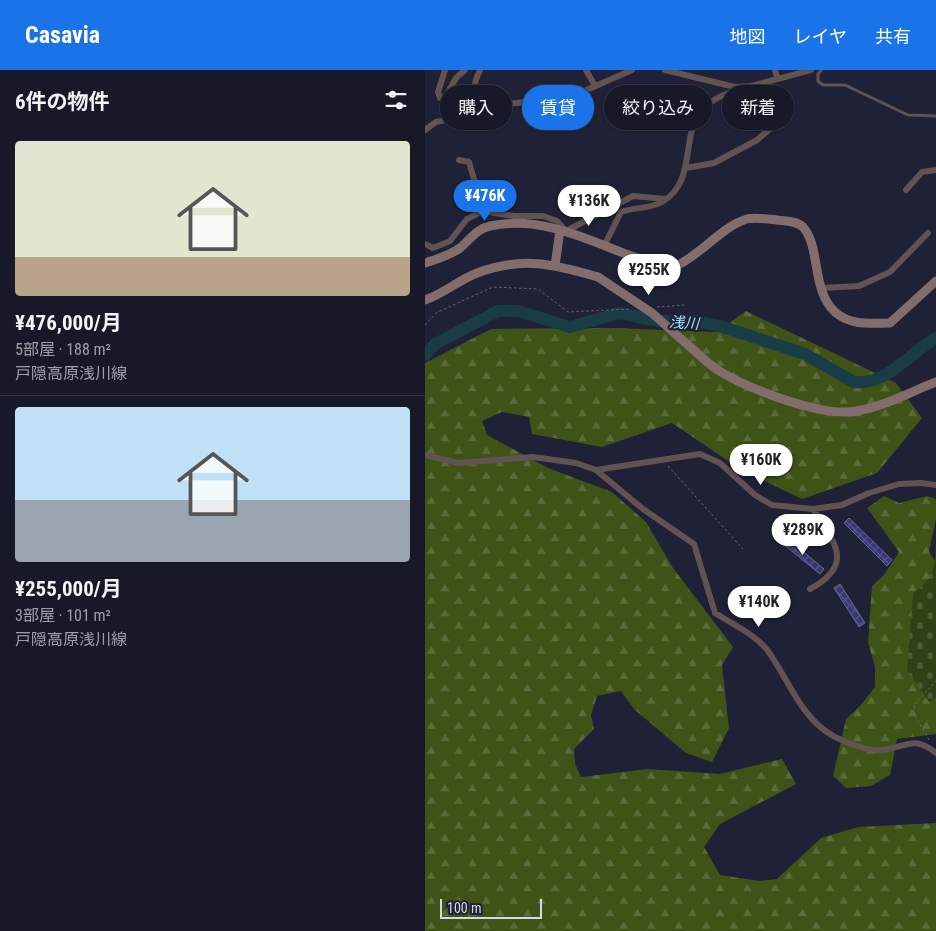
<!DOCTYPE html>
<html lang="ja">
<head>
<meta charset="utf-8">
<style>
	body { margin:0; font-family:"Roboto Condensed","Noto Sans JP",sans-serif; background:#242634; color:#f1f3f6; height:100vh; display:flex; flex-direction:column; font-size:19px; white-space:nowrap }
	* { box-sizing:border-box; margin:0 }
	p { font-size:16px; color:#9ea0a8 }
	.icon { flex:none; width:28px; height:28px; fill:none; stroke:currentColor; stroke-width:2; stroke-linecap:round; stroke-linejoin:round }
	.map { position:relative; flex:1; overflow:hidden }
	.drawer { display:flex; flex-direction:column; background:#171928; width:425px }
	.drawer>* { flex:none }
	.hud { position:absolute; left:15px; top:15px; width:420px; height:45px; display:flex; gap:10px }
	.scale { position:absolute; left:15px; bottom:12px; width:102px; box-sizing:border-box; padding-left:5px; border:2px solid #d5d8e6; border-top:0; font-size:14px; line-height:18px; white-space:nowrap; color:#d5d8e6; -webkit-text-stroke:4px #1f2136; paint-order:stroke }
	.price { position:absolute; translate:-50% -42px; padding:0 11px; border-radius:18px; background:#fff; color:#222; font-size:16px; line-height:32px; filter:drop-shadow(0 1px 2px #0008) }
	.price::after { content:''; position:absolute; left:50%; top:30px; width:15px; height:11px; margin-left:-8px; background:inherit; clip-path:polygon(0 0,100% 0,50% 100%) }
	.price.active { background:#1a73e8; color:#fff }
	ul { padding:0; list-style:none }
	li { display:grid; align-content:center; gap:10px; height:265px; padding:0 15px }
	li+li { border-top:1px solid #363845 }
	li span { display:grid; place-items:center; height:155px; border-radius:5px; color:#555 }
	li>.icon { margin-inline-start:auto }
	span .icon { width:90px; height:90px; fill:#fffc; stroke-width:1 }
	li b { font-size:21px }
	h2 { display:flex; justify-content:space-between; align-items:center; height:60px; padding:0 15px; font-size:21px }
	.pill { padding:0 18px; border-radius:22px; background:#171928; box-shadow:0 1px 4px #0004,0 0 0 1px #363845; font-size:18px; line-height:45px }
	.pill.active { background:#1a73e8; color:#fff }
	header { display:flex; align-items:center; gap:30px; box-sizing:border-box; height:70px; padding:0 25px; background:#1a73e8; color:#fff }
	header strong { font-size:24px }
	nav { display:flex; gap:28px; margin-inline-start:auto; font-size:18px }
	main { display:flex; flex:1; min-height:0 }
	.map>svg:first-child { display:block }
	.forest { fill:url(#forest-firs) }
	.cemetery { fill:url(#cemetery-stones) }
	.lines { fill:none; stroke-linecap:round; stroke-linejoin:round }
	.river { stroke:#193c46; stroke-width:12 }
	.building { fill:url(#building-cross-hatch); stroke:#666983 }
	.path { stroke:#636678; stroke-width:1; stroke-dasharray:2.5 2.5; stroke-linecap:butt }
	.lane { stroke:#605352; stroke-width:3 }
	.street { stroke:#605352; stroke-width:6 }
	.secondary { stroke:#836d6c; stroke-width:9 }
	.secondary-bridge { stroke:#836d6c; stroke-width:9 }
	.labels { text-anchor:middle; dominant-baseline:central; stroke-width:4.5; stroke-linejoin:round; paint-order:stroke }
	.water-label { font-size:15px; font-style:italic; fill:#95e3fa; stroke:#1f2136 }
</style>
</head>
<body>
<header>
<strong>Casavia</strong>
<nav><a>地図</a><a>レイヤ</a><a>共有</a></nav>
</header>
<main>
<section class="drawer">
<h2>6件の物件<svg class="icon" aria-label="filters" viewBox="0 0 24 24"><path d="M4 7h16M4 17h16"/><circle cx="9" cy="7" r="2"/><circle cx="15" cy="17" r="2"/></svg></h2>
<ul>
<li><span style="background:linear-gradient(#dfe7d0 75%,#b9a48a 0)"><svg class="icon" aria-label="home" viewBox="0 0 24 24"><path d="M3 11l9-7 9 7M6 9v11h12V9"/></svg></span><div><b>¥476,000/月</b><p>5部屋 · 188 m²</p><p>戸隠高原浅川線</p></div></li>
<li><span style="background:linear-gradient(#bfe0f5 60%,#9aa5b1 0)"><svg class="icon" aria-label="home" viewBox="0 0 24 24"><path d="M3 11l9-7 9 7M6 9v11h12V9"/></svg></span><div><b>¥255,000/月</b><p>3部屋 · 101 m²</p><p>戸隠高原浅川線</p></div></li>
</ul>
</section>
<div class="map">
<svg width="511" height="861" viewBox="0 0 511 861">
	<defs>
		<pattern id="forest-firs" width="22" height="20" patternUnits="userSpaceOnUse" patternTransform="scale(1.25)"><rect width="22" height="20" fill="#3f5317"/><path d="M5 1l3.5 6h-7zM16 11l3.5 6h-7z" fill="#5a6b39"/></pattern>
		<pattern id="cemetery-stones" width="16" height="16" patternUnits="userSpaceOnUse" patternTransform="scale(1.25)"><rect width="16" height="16" fill="#314014"/><path d="M2 7V4a2 2 0 0 1 4 0v3zM10 15v-3a2 2 0 0 1 4 0v3z" fill="#4e5b36"/></pattern>
		<pattern id="building-cross-hatch" width="8" height="8" patternUnits="userSpaceOnUse" patternTransform="scale(1.25)"><rect width="8" height="8" fill="#363778"/><path d="M0 0l8 8M0 8l8-8" fill="none" stroke="#52538b"/></pattern>
	</defs>
	<rect width="100%" height="100%" fill="#1f2136"/>
	<!-- forest -->
	<path class="forest" d="M 321,241 L 471,313 L 497,348 L 452,403 L 377,429 L 315,399 L 247,353 L 177,377 L 107,364 L 104,347 L 77,342 L 57,351 L 62,365 L 123,398 L 187,422 L 221,452 L 248,498 L 308,577 L 297,595 L 304,658 L 287,692 L 261,683 L 210,640 L 196,621 L 172,626 L 166,645 L 169,659 L 149,679 L 150,694 L 156,707 L 223,699 L 295,704 L 357,689 L 371,714 L 295,754 L 279,777 L 295,805 L 334,811 L 352,809 L 396,768 L 433,757 L 511,753 L 511,861 L 0,861 L 0,293 L 66,259 L 190,258 L 291,262 Z
		M 459,426 L 474,433 L 502,426 L 511,429 L 511,449 L 504,482 L 511,492 L 511,664 L 472,669 L 465,705 L 446,716 L 421,718 L 408,706 L 421,649 L 435,636 L 450,617 L 450,597 L 443,572 L 447,516 L 459,505 L 474,482 L 442,438 Z"/>
	<!-- cemetery -->
	<path class="cemetery" d="M 511,470 L 511,628 L 504,632 L 482,600 L 488,523 C 511,507 510,496 511,470 Z"/>
	<g class="lines">
		<!-- river -->
		<path class="river" d="M 0,285 L 10,274 L 73,241 L 93,241 L 145,257 L 194,243 L 233,251 L 269,251 L 295,256 L 380,284 L 429,312 C 464,315 484,283 511,268"/>
	</g>
	<!-- building -->
	<path class="building" d="M 424,448 L 467,490 L 462,496 L 419,453 Z
		M 363,469 L 399,499 L 395,504 L 358,474 Z
		M 415,514 L 440,553 L 434,557 L 409,518 Z"/>
	<g class="lines">
		<!-- path -->
		<path class="path" d="M 232,237 L 260,235
			M 0,255 L 11,243 L 68,217 L 113,219 L 143,242 L 205,239
			M 243,396 L 318,479
			M 504,670 L 490,646 L 489,635 L 511,611"/>
		<!-- lane -->
		<path class="lane" d="M 396,0 L 393,4 L 393,11 L 398,15 L 420,15 L 483,45 L 511,46"/>
		<!-- street -->
		<path class="street" d="M 20,0 L 13,22 L 15,28 L 21,26 L 31,8 L 40,0
			M 161,0 L 170,16
			M 240,0 L 310,17 L 326,16 L 386,0
			M 350,0 L 352,7
			M 50,40 C 48,24 48,14 55,0
			M 0,60 L 11,52 L 39,46 L 58,35 L 92,33 L 157,22 L 207,0
			M 34,90 L 44,92 L 58,141
			M 261,98 L 289,93 L 332,70 L 347,57 L 311,20
			M 481,120 L 497,102 L 511,100
			M 0,174 L 8,178 L 25,171 L 42,149 L 58,141 L 89,146 L 118,146 L 132,151 L 141,161 L 208,126 L 241,129
			M 179,176 L 196,142 C 209,137 225,139 237,132 C 270,113 257,72 273,45 C 280,32 298,25 311,20 L 310,17
			M 396,218 L 434,216 L 465,202 L 503,163
			M 0,385 L 33,393 L 108,387 L 151,393 L 171,400 L 218,439 L 269,474 L 290,543 C 307,554 330,564 343,581 C 364,610 376,649 410,667 C 425,674 441,681 457,680 C 481,678 487,664 511,683
			M 171,400 L 275,384 L 295,393 L 330,425 L 347,435 L 388,439 L 417,435 L 444,423 L 474,414 L 496,413 L 511,415
			M 385,519 C 431,494 409,472 388,439"/>
		<!-- secondary -->
		<path class="secondary" d="M 0,193 C 12,189 24,186 35,178 C 45,170 51,159 65,156 C 112,146 155,166 198,183 C 215,189 231,196 249,197 C 275,186 297,156 322,149 C 330,147 343,149 352,150 C 360,151 372,151 378,157 C 396,177 386,220 410,242 C 425,256 447,253 465,253 L 511,211
			M 130,196 L 135,160
			M 0,230 C 18,224 34,210 52,203 C 98,186 128,194 173,207
			M 256,269 C 268,279 279,290 291,299 C 321,318 397,348 432,341 C 460,336 485,322 511,312"/>
		<!-- secondary-bridge -->
		<path class="secondary-bridge" d="M 173,207 L 227,243 L 256,269"/>
	</g>
	<g class="labels">
		<!-- water labels -->
		<g class="water-label">
			<text transform="translate(259 253) rotate(4)">浅川</text>
		</g>
	</g>
</svg>
<div class="scale">100 m</div>
<b class="price active" style="left:60px;top:152px">¥476K</b>
<b class="price" style="left:164px;top:157px">¥136K</b>
<b class="price" style="left:224px;top:226px">¥255K</b>
<b class="price" style="left:336px;top:416px">¥160K</b>
<b class="price" style="left:378px;top:486px">¥289K</b>
<b class="price" style="left:334px;top:558px">¥140K</b>
<div class="hud">
<a class="pill">購入</a>
<a class="pill active">賃貸</a>
<a class="pill">絞り込み</a>
<a class="pill">新着</a>
</div>
</div>
</main>
</body>
</html>
